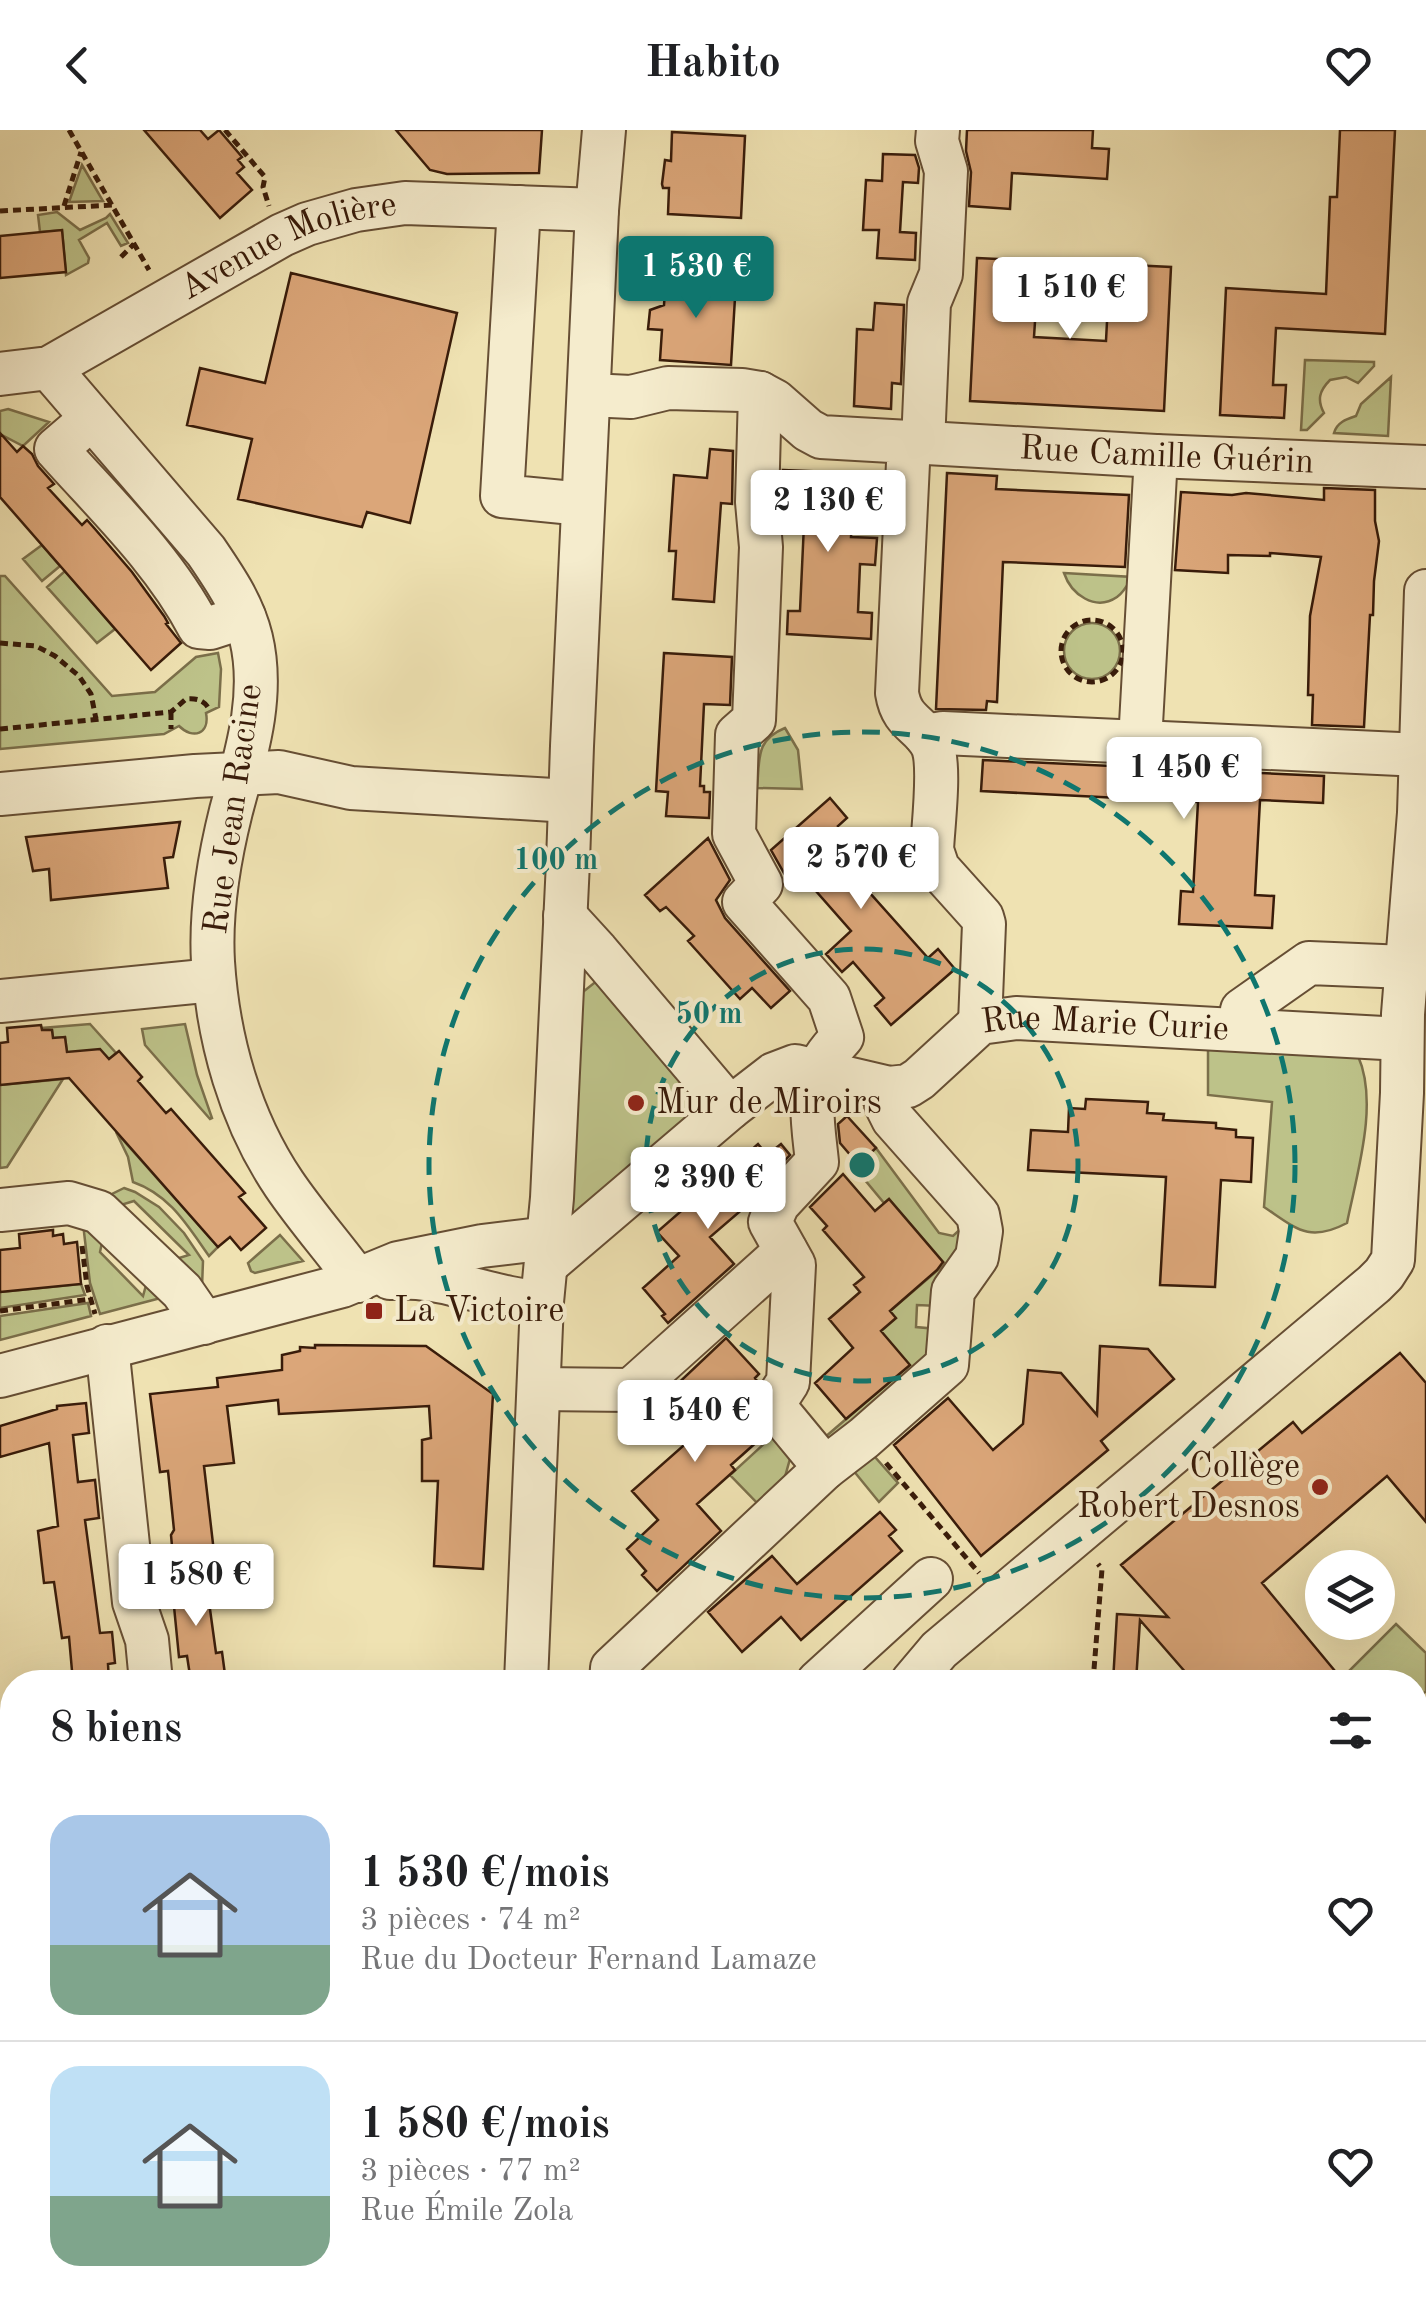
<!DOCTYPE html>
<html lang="fr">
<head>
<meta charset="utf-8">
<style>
	body { margin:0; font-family:"Old Standard TT",serif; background:#f6f6f6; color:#202124; height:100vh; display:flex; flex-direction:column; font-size:38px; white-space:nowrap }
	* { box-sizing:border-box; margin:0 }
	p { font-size:32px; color:#757577 }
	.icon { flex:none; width:55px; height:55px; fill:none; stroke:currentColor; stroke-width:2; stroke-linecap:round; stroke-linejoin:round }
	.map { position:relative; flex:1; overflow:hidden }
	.drawer { position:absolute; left:0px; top:1540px; width:1428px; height:642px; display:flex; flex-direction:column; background:#fff; border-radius:40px 40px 0 0; box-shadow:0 10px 40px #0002 }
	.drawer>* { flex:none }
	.tools { position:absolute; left:1305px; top:1420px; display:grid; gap:20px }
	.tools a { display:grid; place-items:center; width:90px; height:90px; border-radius:50%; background:#fff; box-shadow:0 10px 40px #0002; font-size:50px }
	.price { position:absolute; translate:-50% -85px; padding:0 22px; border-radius:10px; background:#fff; color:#222; font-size:32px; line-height:65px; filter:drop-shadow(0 2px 5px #0008) }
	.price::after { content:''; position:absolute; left:50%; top:60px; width:30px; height:22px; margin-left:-15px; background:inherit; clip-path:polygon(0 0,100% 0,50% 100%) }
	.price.active { background:#0f766e; color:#fff }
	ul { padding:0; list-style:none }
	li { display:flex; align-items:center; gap:30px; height:250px; padding:0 50px }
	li+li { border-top:2px solid #e0e0e0 }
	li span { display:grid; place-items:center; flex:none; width:280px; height:200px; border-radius:30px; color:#555 }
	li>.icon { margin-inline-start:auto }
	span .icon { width:120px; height:120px; fill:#fffc; stroke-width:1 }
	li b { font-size:42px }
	h2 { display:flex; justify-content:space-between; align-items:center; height:120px; padding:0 50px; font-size:42px }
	header { display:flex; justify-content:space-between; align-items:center; height:130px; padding:0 50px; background:#fff; font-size:45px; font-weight:600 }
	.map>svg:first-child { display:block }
	.green { fill:#bdc289; stroke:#7b6f4a; stroke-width:2.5 }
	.building { fill:#dba679; stroke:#391c0a; stroke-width:2.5 }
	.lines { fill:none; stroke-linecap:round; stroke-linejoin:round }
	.minor-casing { stroke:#664e34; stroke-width:46 }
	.major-casing { stroke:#391c0a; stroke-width:59 }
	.path { stroke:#391c0a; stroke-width:5; stroke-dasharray:8 5; stroke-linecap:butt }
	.minor { stroke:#f5eccd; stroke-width:42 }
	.major { stroke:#e8c179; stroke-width:55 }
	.tram { stroke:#391c0a; stroke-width:2.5 }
	.ring { fill:none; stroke:#0f766e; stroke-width:5; stroke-dasharray:18 12 }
	.poi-dot { fill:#8f2418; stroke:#f5eccd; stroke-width:4 }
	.labels { text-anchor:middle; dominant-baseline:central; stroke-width:8; stroke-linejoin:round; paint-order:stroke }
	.street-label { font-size:35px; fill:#391c0a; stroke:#f5eccd }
	.poi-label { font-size:35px; fill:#391c0a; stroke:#f5eccd; text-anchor:start }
	.centre { fill:#0f766e; stroke:#f5eccd; stroke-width:5 }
	.ring-label { font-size:30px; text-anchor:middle; font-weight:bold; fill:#0f766e; stroke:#f5eccd; stroke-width:8; stroke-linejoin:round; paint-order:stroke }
</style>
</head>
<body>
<header><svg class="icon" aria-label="back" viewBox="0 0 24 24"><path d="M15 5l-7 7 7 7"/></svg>Habito<svg class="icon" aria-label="heart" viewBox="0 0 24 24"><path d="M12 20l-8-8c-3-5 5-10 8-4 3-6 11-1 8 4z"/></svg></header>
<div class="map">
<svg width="1426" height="2182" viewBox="0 0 1426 2182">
	<rect width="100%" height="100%" fill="#efe2b2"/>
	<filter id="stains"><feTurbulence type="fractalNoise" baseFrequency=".002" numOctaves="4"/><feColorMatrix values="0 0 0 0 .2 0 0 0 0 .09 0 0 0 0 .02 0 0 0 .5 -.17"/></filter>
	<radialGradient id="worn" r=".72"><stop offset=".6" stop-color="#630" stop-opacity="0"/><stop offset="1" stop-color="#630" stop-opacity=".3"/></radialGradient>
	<!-- green -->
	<path class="green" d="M 82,35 L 103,71 L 69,72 Z
		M 57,82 L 80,100 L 106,88 L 110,84 L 128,113 L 121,116 L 107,93 L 79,110 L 89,128 L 88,133 L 66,145 L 62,100 L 40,102 L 38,85 Z
		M 1305,230 L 1374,232 L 1374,236 L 1358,253 L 1346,247 L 1330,250 C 1319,261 1317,270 1324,283 L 1307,300 L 1301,300 Z
		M 1391,247 L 1388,306 L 1334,303 C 1337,292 1347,289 1356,286 L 1361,274 Z
		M 8,279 L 49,292 L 23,316 L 0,304 L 0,281 Z
		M 42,415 L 60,436 L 42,451 L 23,429 Z
		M 65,441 L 115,499 L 97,513 L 47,457 Z
		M 1064,443 L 1132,447 C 1128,454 1124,462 1117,467 C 1095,482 1071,464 1064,443 Z
		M 0,446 L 5,446 L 112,566 L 155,562 L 196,527 L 218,523 L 221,539 L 219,577 L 206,583 C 210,604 193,610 179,596 L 164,604 L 0,619 Z
		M1064 521a28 28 0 1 1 56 0a28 28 0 1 1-56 0Z
		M 785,598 L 798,620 L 802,659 L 757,658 C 760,629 755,610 785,598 Z
		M 603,846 L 715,981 L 581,1092 L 570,1080 L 579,865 Z
		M 90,894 L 116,923 L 109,930 L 67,922 L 65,907 L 53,908 L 52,900 L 42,900 L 42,898 Z
		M 185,894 L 197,945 L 212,988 L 210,989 L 145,915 L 142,899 Z
		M 1208,918 L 1358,926 C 1379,973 1357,1043 1347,1093 C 1309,1113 1297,1099 1264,1077 L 1272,972 L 1208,965 Z
		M 63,949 L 7,1037 L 0,1038 L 0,955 Z
		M 116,1002 L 218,1117 L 209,1126 C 187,1095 170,1065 133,1052 L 128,1027 Z
		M 876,1018 L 939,1103 L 953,1106 L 968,1092 L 939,1176 L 917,1175 L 916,1197 L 937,1199 L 935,1224 L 835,1322 L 824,1308 L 909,1235 L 877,1204 L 890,1181 L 945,1134 L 889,1069 L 884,1073 L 855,1038 Z
		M 124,1058 L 135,1062 L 159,1077 L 184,1103 L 203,1131 L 202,1157 L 166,1132 L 189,1125 L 134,1071 L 111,1078 L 108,1066 Z
		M 82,1085 L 105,1098 L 100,1122 L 143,1166 L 150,1141 L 172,1165 L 100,1184 L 90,1153 Z
		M 280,1105 L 303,1131 L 255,1143 L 251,1141 L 248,1133 Z
		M 81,1154 L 85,1165 L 0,1178 L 0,1162 Z
		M 88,1173 L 91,1186 L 0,1210 L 0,1186 Z
		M 778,1301 L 793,1318 L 781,1361 L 763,1379 L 730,1345 Z
		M 867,1318 L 898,1353 L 879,1372 L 848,1334 Z
		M 1396,1494 L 1426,1523 L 1426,1561 L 1415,1573 L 1415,1552 L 1338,1552 Z
		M 1426,1802 L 1426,1888 L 1415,1888 L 1415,1816 Z
		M 741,2170 L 916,2170 L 902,2182 L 728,2182 Z"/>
	<!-- building -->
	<path class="building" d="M 144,0 L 200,0 L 208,9 L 219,0 L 242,27 L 238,30 L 244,37 L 237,43 L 252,60 L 220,88 Z
		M 396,0 L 542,0 L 539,43 L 447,44 L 430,40 Z
		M 967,0 L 1093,0 L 1092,18 L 1109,19 L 1107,49 L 1012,43 L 1010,79 L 969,76 L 971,42 L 966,21 Z
		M 1340,0 L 1395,0 L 1385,204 L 1276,198 L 1273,255 L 1286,255 L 1284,288 L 1220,285 L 1226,158 L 1326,164 L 1330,67 L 1337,67 Z
		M 672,2 L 745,6 L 741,88 L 668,84 L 669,58 L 663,58 L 662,54 L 665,30 L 671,31 Z
		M 883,24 L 915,25 L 919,38 L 918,53 L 903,52 L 900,102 L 916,103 L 915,130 L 877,128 L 879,100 L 863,100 L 866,50 L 882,51 Z
		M 62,100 L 66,142 L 0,148 L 0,106 Z
		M 977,128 L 1039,131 L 1034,207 L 1106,211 L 1110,134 L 1171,137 L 1164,281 L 970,271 Z
		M 291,143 L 457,183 L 410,393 L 367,382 L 362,397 L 238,369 L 252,309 L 187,295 L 200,238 L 265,253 Z
		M 666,146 L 736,151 L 731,235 L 660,230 L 662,200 L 648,199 L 650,180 L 664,175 Z
		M 875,173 L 904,175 L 901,254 L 892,253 L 891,279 L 854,276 L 857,199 L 873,200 Z
		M 0,303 L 17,322 L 23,316 L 32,324 L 38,336 L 54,354 L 48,358 L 82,395 L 87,390 L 95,399 L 132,442 L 164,486 L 168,493 L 166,494 L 181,513 L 151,540 L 0,367 Z
		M 710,319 L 733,321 L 732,374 L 721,373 L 714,472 L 673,469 L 676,421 L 669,421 L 674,345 L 707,348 Z
		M 783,340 L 855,343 L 851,407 L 877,408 L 875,435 L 860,434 L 858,482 L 872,483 L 871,509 L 787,504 L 788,481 L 800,481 L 804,394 L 784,393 Z
		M 947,343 L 997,346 L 996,359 L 1129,365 L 1125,437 L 1003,432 L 997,572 L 987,571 L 986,580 L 936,579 Z
		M 1324,358 L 1375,360 L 1375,391 L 1379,411 L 1374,451 L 1373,485 L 1370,485 L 1364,597 L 1312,595 L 1313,565 L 1308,565 L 1310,486 L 1321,427 L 1270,423 L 1270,426 L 1228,425 L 1228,443 L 1175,440 L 1181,362 L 1232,365 L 1246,363 L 1324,370 Z
		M 664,523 L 732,527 L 730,575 L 704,574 L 700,656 L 704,656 L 704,662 L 710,662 L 709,688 L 666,686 L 668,662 L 656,661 Z
		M 983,630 L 1324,646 L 1323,673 L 1260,670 L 1255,765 L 1274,766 L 1272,798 L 1179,794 L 1181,761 L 1193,762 L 1198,672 L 981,661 Z
		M 830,668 L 847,688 L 838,696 L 867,728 L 876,720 L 894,741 L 870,763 L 928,828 L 938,819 L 955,839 L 891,895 L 875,876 L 884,868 L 853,832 L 842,842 L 826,824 L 851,801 L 793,735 L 784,743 L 771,720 Z
		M 180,692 L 173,727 L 164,728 L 168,758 L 51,770 L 49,739 L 33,741 L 26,707 Z
		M 708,708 L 730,750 L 716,770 L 725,788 L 790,861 L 771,878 L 752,858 L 740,869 L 688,811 L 694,806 L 666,777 L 660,781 L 645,765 Z
		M 41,895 L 42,900 L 52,900 L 53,908 L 65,907 L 67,922 L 100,919 L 109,929 L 119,921 L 142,947 L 138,951 L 166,983 L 171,979 L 245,1063 L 239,1067 L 266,1098 L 241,1120 L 230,1107 L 218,1117 L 69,948 L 0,955 L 0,913 L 8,912 L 7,898 Z
		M 1086,969 L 1148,972 L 1147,983 L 1164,984 L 1163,990 L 1216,993 L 1216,998 L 1236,1000 L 1236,1007 L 1253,1008 L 1251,1052 L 1221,1050 L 1215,1157 L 1160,1155 L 1166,1047 L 1028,1040 L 1031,1000 L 1068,1002 L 1069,978 L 1085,979 Z
		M 847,986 L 876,1018 L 858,1034 L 840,1013 L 838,994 Z
		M 758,1014 L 767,1025 L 781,1014 L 790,1025 L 760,1057 L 752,1071 L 710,1107 L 734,1134 L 668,1193 L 662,1186 L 665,1184 L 643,1158 L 679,1126 L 657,1102 Z
		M 843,1044 L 875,1081 L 889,1069 L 943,1132 L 937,1140 L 890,1181 L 896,1188 L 881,1201 L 910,1235 L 846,1289 L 815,1253 L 853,1218 L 829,1189 L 860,1162 L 854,1155 L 864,1147 L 823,1100 L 827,1096 L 810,1077 Z
		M 53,1100 L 53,1106 L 63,1104 L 64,1114 L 77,1112 L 81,1154 L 0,1162 L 0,1120 L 20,1118 L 19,1104 Z
		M 726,1208 L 759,1244 L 755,1248 L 757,1251 L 731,1274 L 760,1309 L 731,1335 L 735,1340 L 697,1374 L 721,1401 L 657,1461 L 642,1445 L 646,1441 L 627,1419 L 658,1390 L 632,1361 L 691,1309 L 687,1305 L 700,1294 L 670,1261 Z
		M 315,1215 L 426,1216 L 493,1264 L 483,1439 L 434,1436 L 438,1351 L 422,1351 L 422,1310 L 431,1308 L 429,1276 L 279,1284 L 278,1270 L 227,1276 L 234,1333 L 204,1336 L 215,1431 L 190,1433 L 172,1416 L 171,1405 L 174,1400 L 168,1341 L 160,1342 L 150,1264 L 218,1257 L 217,1248 L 282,1240 L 282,1225 L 300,1221 L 300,1217 L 315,1218 Z
		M 1100,1216 L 1148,1219 L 1174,1249 L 1101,1311 L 1108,1320 L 981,1426 L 894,1315 L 948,1268 L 993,1320 L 1023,1294 L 1028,1240 L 1061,1243 L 1097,1285 Z
		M 1400,1223 L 1426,1253 L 1426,1392 L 1387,1346 L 1262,1453 L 1335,1541 L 1321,1552 L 1194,1552 L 1140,1490 L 1136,1552 L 1113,1552 L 1117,1484 L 1168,1487 L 1121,1435 L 1293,1292 L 1302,1303 Z
		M 86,1273 L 89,1303 L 73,1305 L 78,1352 L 95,1350 L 99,1388 L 85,1390 L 100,1503 L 112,1502 L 115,1533 L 108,1534 L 109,1552 L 73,1552 L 69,1507 L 62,1508 L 54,1452 L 44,1453 L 38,1401 L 58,1396 L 49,1313 L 0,1327 L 0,1296 L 57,1279 L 57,1276 Z
		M 880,1382 L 896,1400 L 889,1406 L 902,1421 L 801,1510 L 781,1487 L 742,1522 L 708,1482 L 772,1426 L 797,1454 Z
		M 205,1443 L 216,1523 L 222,1522 L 226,1552 L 191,1552 L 187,1526 L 179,1527 L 171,1446 Z"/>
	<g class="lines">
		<!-- minor casing -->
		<g class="minor-casing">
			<g id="minor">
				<path d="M 519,77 L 502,366 L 583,374"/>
				<path d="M 49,238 L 206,421 C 225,449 243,475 251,508 C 265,566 246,625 231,681 C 219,729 210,781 213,832 C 218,909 240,989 284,1054 C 307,1088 334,1118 358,1151"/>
				<path id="s1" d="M 0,244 L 49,238 L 282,105 L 307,94 L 356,80 L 405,73 L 597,80"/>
				<path d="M 589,265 L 631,267 L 668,258 L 742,260 L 760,263 L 775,271 L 808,300 L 821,307 L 909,312 L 897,563 C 902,594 921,593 932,615 C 941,635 933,696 932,720 L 938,738 L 982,787 L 984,794 L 980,893"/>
				<path d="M 91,289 L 56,319 C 106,375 164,430 199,497 L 210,498 L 244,487"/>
				<path id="s2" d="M 909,312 L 1156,326 L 1426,337"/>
				<path d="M 923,313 L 929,173 L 941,144 L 946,41 L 937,11 L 938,0"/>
				<path d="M 926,606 L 943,603 L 1421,625"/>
				<path d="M 1140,612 L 1156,326"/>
				<path d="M 0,664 L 195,646 L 279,642 L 351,658 L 570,671"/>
				<path d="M 0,871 L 214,850"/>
				<path d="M 1242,880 L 1309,833 L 1406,837"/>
				<path id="s3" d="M 730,978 L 774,944 L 795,936 L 889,958 L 908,956 L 919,949 L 980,893 L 1016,888 L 1402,909"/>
				<path d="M 0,1080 L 69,1073 L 99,1082 L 182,1161 L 204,1193"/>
				<path d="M 547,1134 L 730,978 L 597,821 L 565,786"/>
				<path d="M 390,1148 C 442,1143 491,1170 542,1172"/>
				<path d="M 107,1216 L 134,1472 L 147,1510 L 151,1552"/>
				<path d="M 0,1246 L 342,1156 L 398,1133 L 482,1116 L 549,1108"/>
				<path d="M 539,1259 L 631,1260 L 786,1121"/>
				<path d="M 825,1338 L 864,1308 L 947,1235 L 953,1161 L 977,1127 L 981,1101 L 978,1085 L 893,989 L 886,975 L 889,958"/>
				<path d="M 526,1552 L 542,1172 L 552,1068 L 568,732 L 572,616 L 597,80 L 604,0"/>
				<path d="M 611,1552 L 612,1538 L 825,1338 L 773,1275 L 788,1252 L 794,1135 L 770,1092 L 778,1074 L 817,1032 C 814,1001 806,962 822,933 C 826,924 835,915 842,907 L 829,868 L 744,772 L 761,754 L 734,704 L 737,605 L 754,590 L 761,417 L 757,372 L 760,263"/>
				<path d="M 818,1552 L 931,1449"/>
				<path d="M 912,1552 L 939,1520 L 1374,1154 L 1384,1144 L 1393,1130 L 1402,963 L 1403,884 L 1419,683 L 1426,461"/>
				<path d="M 1415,1922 L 1426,1922"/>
				<path d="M 1415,2049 L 1426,2048"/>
				<path d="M 1415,2103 L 1426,2102"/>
				<path d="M 0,2131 L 12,2129"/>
				<path d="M 495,2182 L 496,2170"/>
				<path d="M 934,2182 L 948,2170"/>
				<path d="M 1245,2182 L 1254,2170"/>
				<path d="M 1424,2182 L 1426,2182"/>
			</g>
		</g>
		<!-- major casing -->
		<g class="major-casing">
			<path id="major" d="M 1415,1734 L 1426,1722
				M 1122,2182 L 1131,2170"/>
		</g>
		<!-- path -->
		<path class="path" d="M 69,0 L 149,140
			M 225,0 L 265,47 L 263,57 L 269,76
			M 64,76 L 81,22
			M 0,81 L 112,75
			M 121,127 L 134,114
			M1061 521a31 31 0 1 1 62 0a31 31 0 1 1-62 0Z
			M 0,513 L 36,516 L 55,526 L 79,546 L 91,564 L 96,589
			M 171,582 L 171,599
			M 0,599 L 171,582 L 186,569 C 197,568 205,570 210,581
			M 82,1116 L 87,1156 L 95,1184
			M 0,1181 L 91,1169
			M 886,1333 L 979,1443
			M 1093,1552 L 1102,1439 L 1098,1434"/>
		<!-- minor -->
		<use href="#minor" class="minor"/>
		<!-- major -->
		<use href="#major" class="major"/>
		<!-- tram -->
		<path class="tram" d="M 1415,1946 L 1426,1946"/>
	</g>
	<!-- distance rings -->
	<g class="ring">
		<circle cx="862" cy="1035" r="216"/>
		<circle cx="862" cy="1035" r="433"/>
	</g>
	<!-- markers -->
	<g class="poi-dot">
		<circle cx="636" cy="973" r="10"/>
		<rect x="364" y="1171" width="20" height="20" rx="5"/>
		<circle cx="1320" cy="1357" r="10"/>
	</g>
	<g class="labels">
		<!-- street labels -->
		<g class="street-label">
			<text stroke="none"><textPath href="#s1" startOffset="320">Avenue Molière</textPath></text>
			<text stroke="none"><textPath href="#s2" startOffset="258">Rue Camille Guérin</textPath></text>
			<text transform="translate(234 679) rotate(-82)">Rue Jean Racine</text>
			<text stroke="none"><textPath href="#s3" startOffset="415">Rue Marie Curie</textPath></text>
		</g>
		<!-- poi labels -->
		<g class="poi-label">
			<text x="656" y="973">Mur de Miroirs</text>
			<text x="394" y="1181">La Victoire</text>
			<text x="1300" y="1337" text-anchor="end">Collège<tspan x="1300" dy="40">Robert Desnos</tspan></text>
		</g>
	</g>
	<circle cx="862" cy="1035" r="15" class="centre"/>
	<g class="ring-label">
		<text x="556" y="739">100 m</text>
		<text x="709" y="893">50 m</text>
	</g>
	<rect width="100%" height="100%" filter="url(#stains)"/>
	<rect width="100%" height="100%" fill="url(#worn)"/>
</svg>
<div class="tools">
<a><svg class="icon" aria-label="layers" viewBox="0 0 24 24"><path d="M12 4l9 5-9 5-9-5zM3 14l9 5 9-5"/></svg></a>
</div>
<b class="price active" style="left:696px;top:191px">1 530 €</b>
<b class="price" style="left:1070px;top:212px">1 510 €</b>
<b class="price" style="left:828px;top:425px">2 130 €</b>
<b class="price" style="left:1184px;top:692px">1 450 €</b>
<b class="price" style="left:861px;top:782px">2 570 €</b>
<b class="price" style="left:708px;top:1102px">2 390 €</b>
<b class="price" style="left:695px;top:1335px">1 540 €</b>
<b class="price" style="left:196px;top:1499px">1 580 €</b>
<section class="drawer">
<h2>8 biens<svg class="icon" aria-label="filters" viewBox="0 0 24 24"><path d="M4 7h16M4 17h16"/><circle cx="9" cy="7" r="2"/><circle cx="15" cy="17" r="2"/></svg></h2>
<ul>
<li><span style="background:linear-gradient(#a9c7e8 65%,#7fa58c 0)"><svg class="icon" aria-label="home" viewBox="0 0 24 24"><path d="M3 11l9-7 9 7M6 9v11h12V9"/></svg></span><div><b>1 530 €/mois</b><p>3 pièces · 74 m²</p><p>Rue du Docteur Fernand Lamaze</p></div><svg class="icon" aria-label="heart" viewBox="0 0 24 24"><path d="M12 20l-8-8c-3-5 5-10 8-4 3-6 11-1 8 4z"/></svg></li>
<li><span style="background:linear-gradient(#bfe0f5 65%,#7fa58c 0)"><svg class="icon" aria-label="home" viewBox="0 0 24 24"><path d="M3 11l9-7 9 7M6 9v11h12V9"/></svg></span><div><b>1 580 €/mois</b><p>3 pièces · 77 m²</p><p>Rue Émile Zola</p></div><svg class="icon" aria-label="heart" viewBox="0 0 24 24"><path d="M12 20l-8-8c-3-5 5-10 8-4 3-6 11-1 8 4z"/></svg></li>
</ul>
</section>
</div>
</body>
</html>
